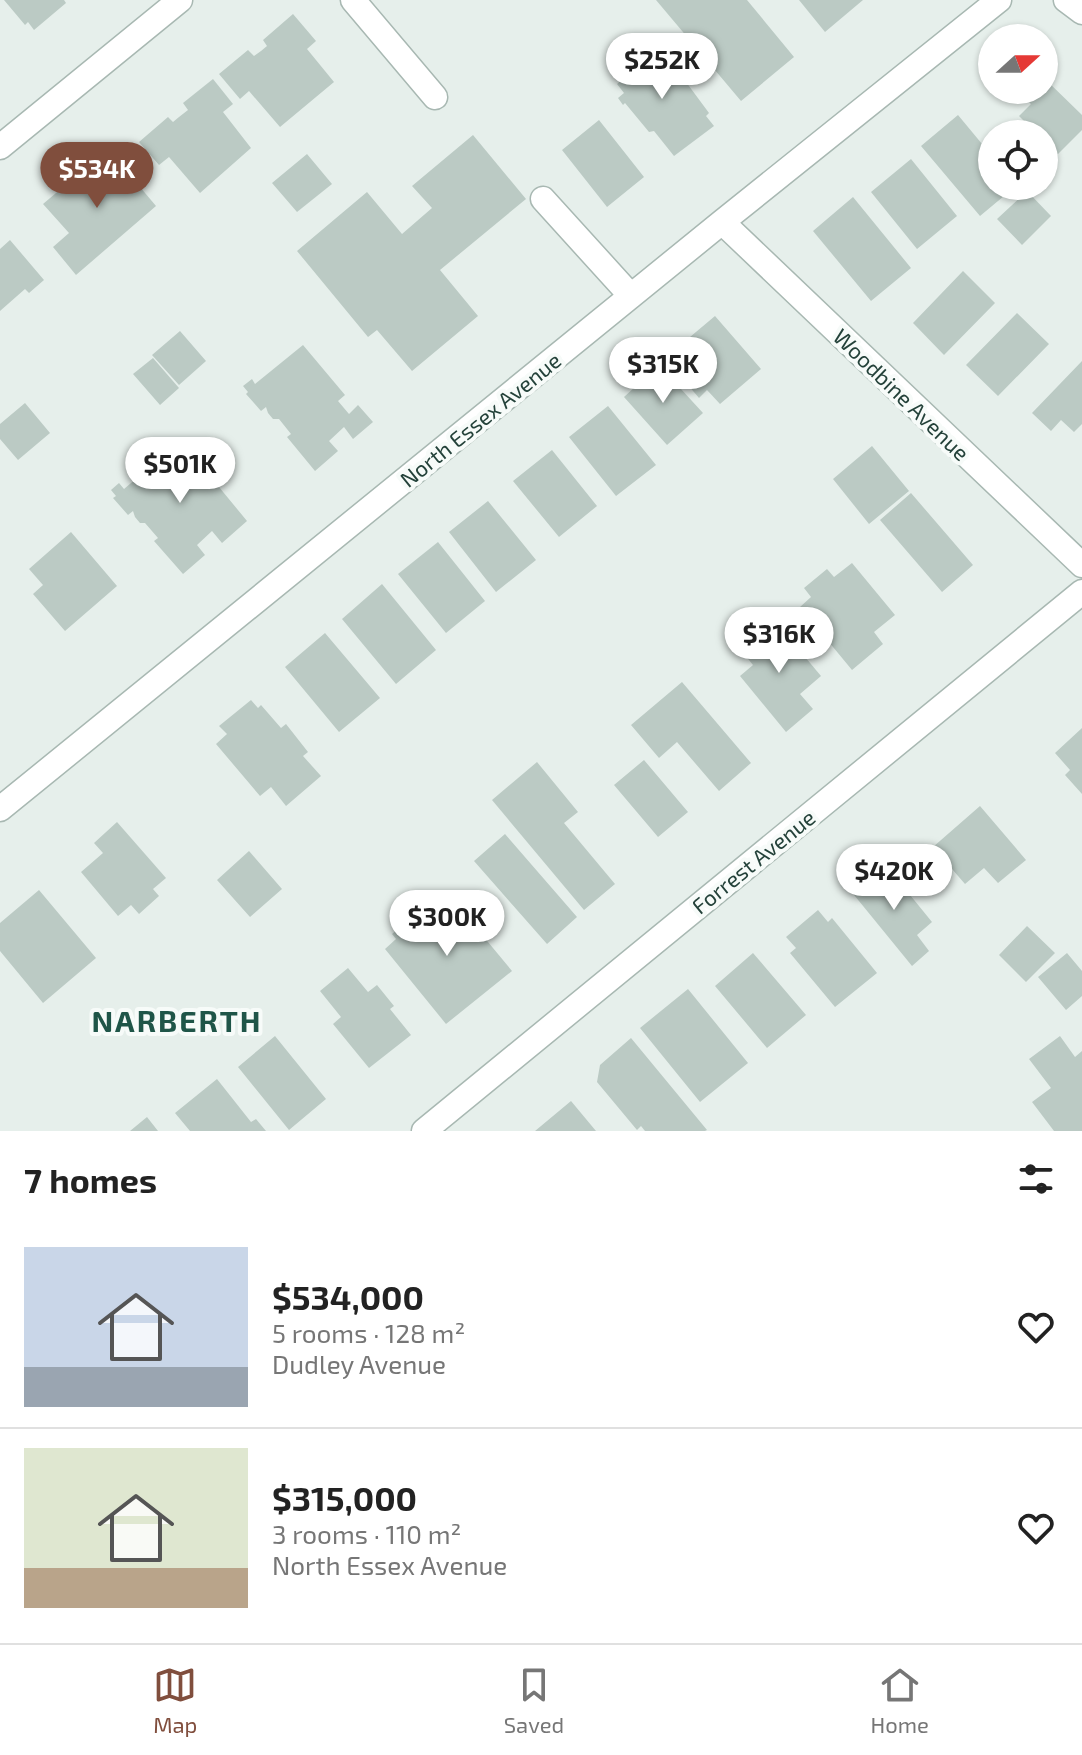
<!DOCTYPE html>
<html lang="en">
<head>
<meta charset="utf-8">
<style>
	body { margin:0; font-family:"Exo 2",sans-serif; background:#f6f6f6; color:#222; height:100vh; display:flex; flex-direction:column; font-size:30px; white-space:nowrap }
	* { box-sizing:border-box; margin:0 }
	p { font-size:26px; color:#767676 }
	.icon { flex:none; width:44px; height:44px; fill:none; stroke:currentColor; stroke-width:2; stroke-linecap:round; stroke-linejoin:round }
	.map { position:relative; height:1131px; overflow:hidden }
	.panel { display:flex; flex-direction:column; background:#fff; flex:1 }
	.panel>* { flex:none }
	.needle { width:52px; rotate:69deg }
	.controls { position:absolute; left:978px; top:24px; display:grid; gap:16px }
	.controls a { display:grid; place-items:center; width:80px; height:80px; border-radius:50%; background:#fff; box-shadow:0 2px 6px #0004; font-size:40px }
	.price { position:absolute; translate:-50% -68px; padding:0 18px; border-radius:28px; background:#fff; color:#222; font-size:26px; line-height:52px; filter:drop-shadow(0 2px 4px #0008) }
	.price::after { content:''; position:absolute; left:50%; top:48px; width:24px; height:18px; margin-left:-12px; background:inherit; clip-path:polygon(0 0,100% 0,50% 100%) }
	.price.selected { background:#804e3d; color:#fff }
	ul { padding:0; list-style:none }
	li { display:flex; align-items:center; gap:24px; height:200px; padding:0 24px }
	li+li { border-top:2px solid #e0e0e0 }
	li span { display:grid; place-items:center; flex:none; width:224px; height:160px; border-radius:0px; color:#555 }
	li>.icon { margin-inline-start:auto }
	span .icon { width:96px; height:96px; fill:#fffc; stroke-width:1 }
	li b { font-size:34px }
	h2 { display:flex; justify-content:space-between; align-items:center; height:96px; padding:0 24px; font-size:34px }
	.dock { display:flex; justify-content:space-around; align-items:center; height:112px; border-top:2px solid #e0e0e0; background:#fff; font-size:22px; color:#767676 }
	.dock a { display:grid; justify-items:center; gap:4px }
	.dock .selected { color:#804e3d }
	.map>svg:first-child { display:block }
	.building { fill:#bbcac4 }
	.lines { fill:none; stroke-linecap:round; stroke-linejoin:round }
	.minor-casing { stroke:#a8b8b2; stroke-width:27 }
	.minor { stroke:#fff; stroke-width:24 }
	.labels { text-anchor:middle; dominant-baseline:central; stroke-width:8; stroke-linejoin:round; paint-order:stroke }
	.street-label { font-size:22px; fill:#24423a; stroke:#f7fbf9 }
	.district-label { font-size:30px; font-weight:bold; letter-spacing:2px; fill:#1f5548; stroke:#f7fbf9 }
</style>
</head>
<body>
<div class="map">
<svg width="1082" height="1131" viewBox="0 0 1082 1131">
	<rect width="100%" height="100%" fill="#e6efeb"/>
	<!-- building -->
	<path class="building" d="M 4,0 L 64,0 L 66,3 L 34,30 L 28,22 L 25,25 Z
		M 656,0 L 747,0 L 794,57 L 741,101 Z
		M 799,0 L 863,0 L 825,32 Z
		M 293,14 L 316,41 L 307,49 L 334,82 L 280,127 L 249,91 L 240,99 L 219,74 L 248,50 L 254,56 L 261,51 L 267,46 L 263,40 Z
		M 641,46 L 658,67 L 669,59 L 709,113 L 706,116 L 714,126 L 674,156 L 654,131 L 649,132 L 625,103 L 623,105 L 618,98 L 624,93 L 617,84 L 624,78 L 615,66 Z
		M 1044,78 L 1082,115 L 1082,130 L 1058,154 L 1044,141 L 1044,134 L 1037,134 L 1019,116 L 1031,104 L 1016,90 L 1044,90 Z
		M 213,79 L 233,104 L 223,112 L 251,148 L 200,193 L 169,157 L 159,165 L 139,142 L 168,117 L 173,122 L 179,117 L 188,110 L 183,103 Z
		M 958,115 L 992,156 L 992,186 L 1016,186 L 980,216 L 921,146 Z
		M 599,120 L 644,177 L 607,207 L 562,150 Z
		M 473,135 L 526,199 L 440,270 L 478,316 L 412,371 L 377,330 L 368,337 L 297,251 L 367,192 L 402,234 L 432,208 L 412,186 Z
		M 108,149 L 156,206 L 76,275 L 53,247 L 69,233 L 43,204 Z
		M 307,154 L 332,184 L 297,212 L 272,183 Z
		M 911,159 L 957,216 L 917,249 L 871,192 Z
		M 1027,191 L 1051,216 L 1022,245 L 997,219 Z
		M 853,197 L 911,268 L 871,301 L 813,231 Z
		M 10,240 L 44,280 L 29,293 L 25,289 L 0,311 L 0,249 Z
		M 963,271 L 995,303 L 944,355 L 913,323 Z
		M 1017,313 L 1049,344 L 998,396 L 966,365 Z
		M 715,316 L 761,369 L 720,404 L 707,390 L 699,398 L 665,358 Z
		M 180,331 L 206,361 L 179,385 L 152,355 Z
		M 303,345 L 345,395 L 338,401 L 349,414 L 358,405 L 373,422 L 353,439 L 344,427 L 329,441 L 338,451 L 315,471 L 287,437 L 291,434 L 279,419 L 273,419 L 268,413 L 266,407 L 261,411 L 246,394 L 248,392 L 243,386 L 252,379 L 255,384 Z
		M 153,358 L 179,388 L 160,405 L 133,374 Z
		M 1082,361 L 1082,424 L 1074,432 L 1061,420 L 1051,431 L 1032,413 Z
		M 659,365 L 703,413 L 667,445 L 624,397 Z
		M 25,403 L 50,433 L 18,460 L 0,439 L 0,424 Z
		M 608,406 L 656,465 L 616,496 L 569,437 Z
		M 185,442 L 222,485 L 219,487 L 247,521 L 222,543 L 212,531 L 197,545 L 205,555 L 183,574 L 154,541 L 158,538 L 145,523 L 140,523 L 135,517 L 133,511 L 128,515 L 113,498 L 116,496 L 111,490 L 119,483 L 124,489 L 178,443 L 180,446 Z
		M 872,446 L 909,491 L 869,524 L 833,479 Z
		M 552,450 L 597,506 L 559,537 L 513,481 Z
		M 911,493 L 973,565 L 942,592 L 880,520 Z
		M 488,501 L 536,560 L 496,592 L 449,532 Z
		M 71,532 L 117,586 L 65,631 L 33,594 L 43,585 L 29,569 Z
		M 438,542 L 485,601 L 446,633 L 398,574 Z
		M 852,563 L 895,615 L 874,632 L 883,644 L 852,670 L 800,607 L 811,597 L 804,588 L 827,569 L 834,577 Z
		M 382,584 L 436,650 L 396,684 L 342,619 Z
		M 774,620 L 821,676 L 800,694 L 813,709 L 786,732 L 740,676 L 753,665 L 740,649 Z
		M 325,633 L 380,698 L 339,732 L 285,667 Z
		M 682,682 L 751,763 L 719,791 L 677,742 L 659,758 L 631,725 Z
		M 251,700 L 258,708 L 261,705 L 281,728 L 286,724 L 308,752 L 303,756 L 321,776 L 286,806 L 271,787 L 260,796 L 216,744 L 227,734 L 219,726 Z
		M 1082,728 L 1082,794 L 1065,775 L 1070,770 L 1055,753 Z
		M 644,760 L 688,812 L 658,837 L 614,785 Z
		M 537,762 L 578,812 L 564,823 L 615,884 L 584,910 L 492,800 Z
		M 980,806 L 1026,860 L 998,883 L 984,868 L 965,884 L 933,847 Z
		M 117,822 L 166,878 L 153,889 L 159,896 L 139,914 L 131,905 L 118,916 L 81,872 L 103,853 L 94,843 Z
		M 505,834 L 577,917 L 547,944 L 474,861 Z
		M 249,851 L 282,889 L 250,917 L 217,880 Z
		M 884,863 L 932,922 L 917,935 L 929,951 L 912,966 L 850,890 Z
		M 39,890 L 96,958 L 43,1003 L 0,951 L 0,923 Z
		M 449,895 L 512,971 L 446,1024 L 385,949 L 396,939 L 392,934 L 431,901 L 436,906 Z
		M 818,910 L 828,922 L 832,918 L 877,973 L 835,1007 L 790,953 L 796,948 L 786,937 Z
		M 1027,926 L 1055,953 L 1026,982 L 999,955 Z
		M 753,953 L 806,1015 L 767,1048 L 715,986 Z
		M 1067,953 L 1082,971 L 1082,996 L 1066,1010 L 1038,977 Z
		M 348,968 L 368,992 L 377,985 L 394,1006 L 390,1009 L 411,1035 L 369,1068 L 333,1024 L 341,1017 L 320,991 Z
		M 688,989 L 748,1063 L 700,1102 L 640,1028 Z
		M 275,1036 L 326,1099 L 289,1130 L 238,1067 Z
		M 1060,1036 L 1075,1057 L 1082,1051 L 1082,1131 L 1054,1131 L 1032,1102 L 1051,1088 L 1029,1059 Z
		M 631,1038 L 707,1130 L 705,1131 L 645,1131 L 641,1126 L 637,1130 L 597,1082 L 600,1065 Z
		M 217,1079 L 251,1122 L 256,1119 L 266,1131 L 190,1131 L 175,1113 Z
		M 571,1101 L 596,1131 L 535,1131 Z
		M 147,1117 L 158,1131 L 130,1131 Z"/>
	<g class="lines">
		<!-- minor casing -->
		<g class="minor-casing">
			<path id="minor" d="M 353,0 L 435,97
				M 1066,0 L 1082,12
				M 0,147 L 180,0
				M 543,199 L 631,296
				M 722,222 L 1082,565
				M 0,809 L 722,222 L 999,0
				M 424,1131 L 1082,592"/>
		</g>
		<!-- minor -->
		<use href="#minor" class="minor"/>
	</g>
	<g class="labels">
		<!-- street labels -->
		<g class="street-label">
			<text transform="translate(902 394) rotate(44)">Woodbine Avenue</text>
			<text transform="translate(480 419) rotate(-39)">North Essex Avenue</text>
			<text transform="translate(753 861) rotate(-39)">Forrest Avenue</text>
		</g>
		<!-- district labels -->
		<g class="district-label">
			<text x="177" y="1020">NARBERTH</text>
		</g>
	</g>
</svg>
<div class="controls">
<a><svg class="needle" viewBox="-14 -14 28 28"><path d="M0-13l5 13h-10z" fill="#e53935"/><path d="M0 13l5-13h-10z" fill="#767676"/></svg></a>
<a><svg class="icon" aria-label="locate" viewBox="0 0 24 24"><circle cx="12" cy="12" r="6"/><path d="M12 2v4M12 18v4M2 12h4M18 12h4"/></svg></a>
</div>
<b class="price" style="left:662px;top:101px">$252K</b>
<b class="price selected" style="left:97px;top:210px">$534K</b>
<b class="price" style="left:663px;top:405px">$315K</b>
<b class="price" style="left:180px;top:505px">$501K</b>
<b class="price" style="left:779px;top:675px">$316K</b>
<b class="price" style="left:894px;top:912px">$420K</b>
<b class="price" style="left:447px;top:958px">$300K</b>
</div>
<section class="panel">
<h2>7 homes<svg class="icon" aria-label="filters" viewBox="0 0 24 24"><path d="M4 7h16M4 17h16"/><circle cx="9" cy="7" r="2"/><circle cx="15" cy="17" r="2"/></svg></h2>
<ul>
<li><span style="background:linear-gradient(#c9d6e8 75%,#9aa5b1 0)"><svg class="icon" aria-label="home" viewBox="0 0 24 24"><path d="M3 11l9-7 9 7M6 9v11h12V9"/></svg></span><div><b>$534,000</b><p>5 rooms · 128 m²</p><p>Dudley Avenue</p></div><svg class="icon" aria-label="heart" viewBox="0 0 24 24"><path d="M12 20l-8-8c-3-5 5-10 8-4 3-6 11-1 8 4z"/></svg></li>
<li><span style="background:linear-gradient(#dfe7d0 75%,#b9a48a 0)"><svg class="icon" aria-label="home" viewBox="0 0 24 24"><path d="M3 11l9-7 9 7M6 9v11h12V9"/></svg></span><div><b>$315,000</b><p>3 rooms · 110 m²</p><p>North Essex Avenue</p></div><svg class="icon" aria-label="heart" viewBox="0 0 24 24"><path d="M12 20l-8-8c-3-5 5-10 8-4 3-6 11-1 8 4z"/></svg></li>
</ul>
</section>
<nav class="dock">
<a class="selected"><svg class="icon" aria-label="map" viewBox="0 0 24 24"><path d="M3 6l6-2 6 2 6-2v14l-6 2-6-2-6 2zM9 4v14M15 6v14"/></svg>Map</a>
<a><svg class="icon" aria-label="saved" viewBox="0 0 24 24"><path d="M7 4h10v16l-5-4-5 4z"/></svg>Saved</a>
<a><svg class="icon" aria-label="home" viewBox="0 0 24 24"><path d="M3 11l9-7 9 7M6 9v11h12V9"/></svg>Home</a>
</nav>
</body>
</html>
